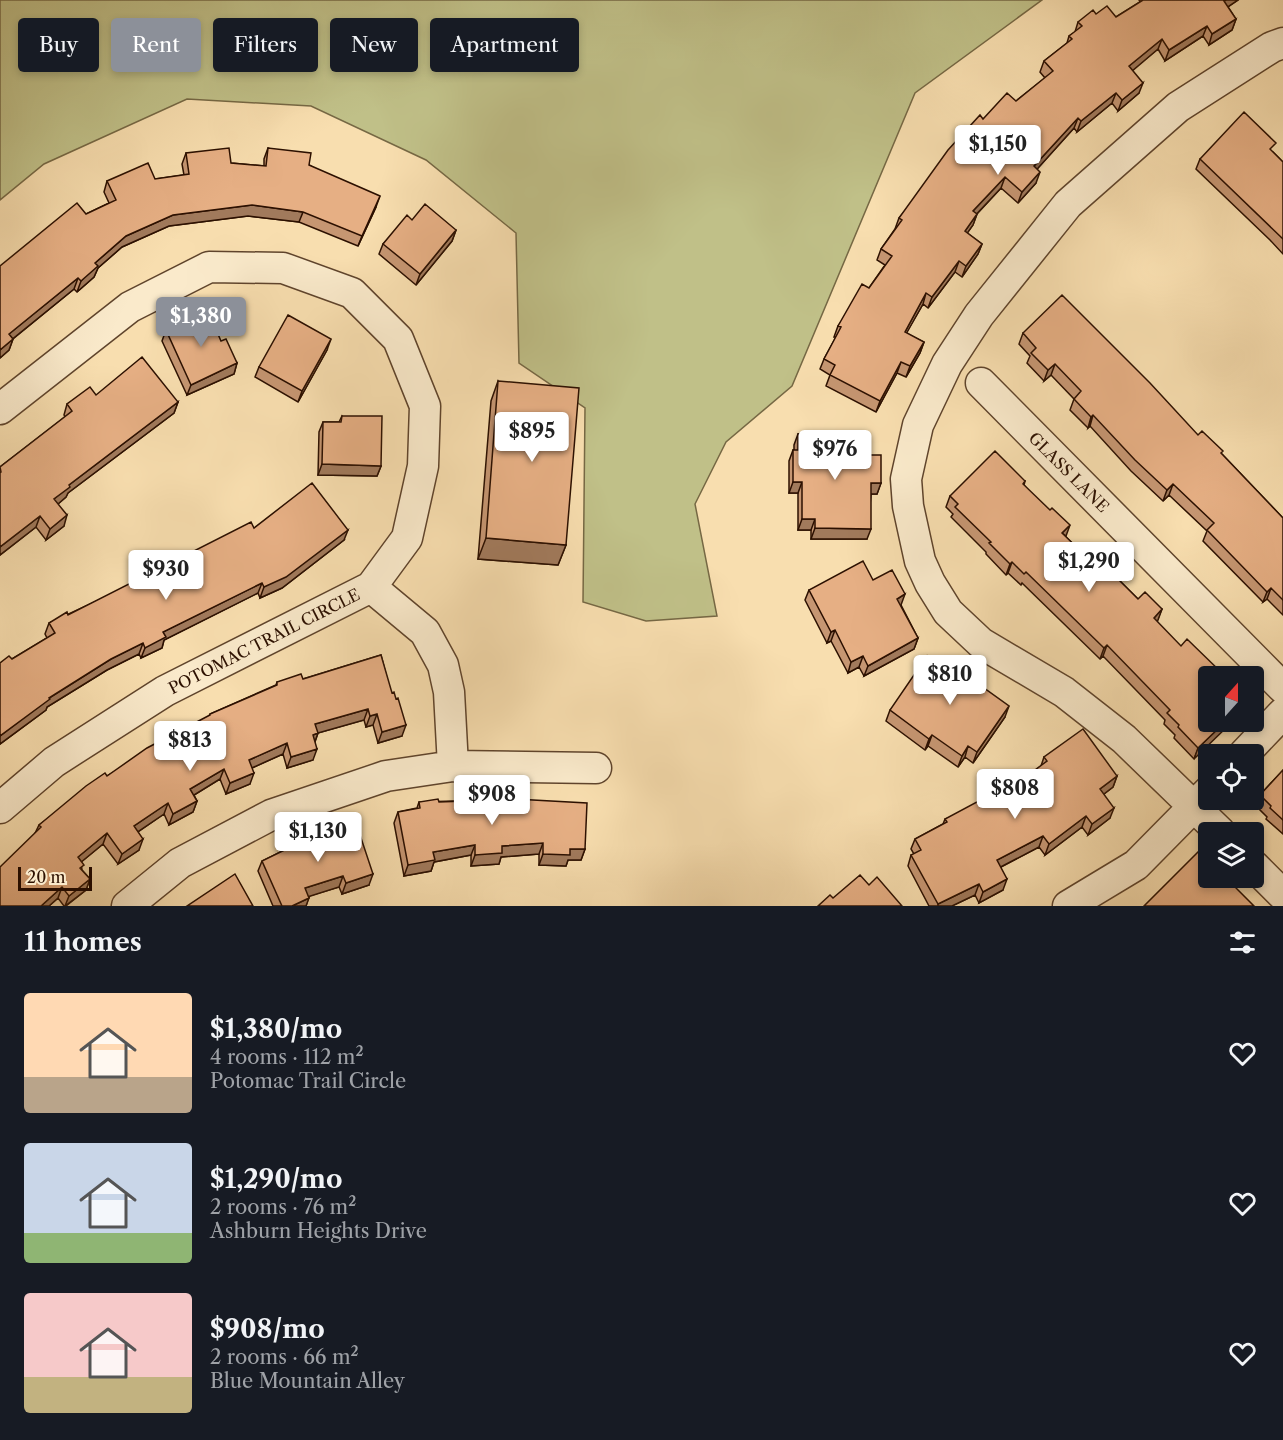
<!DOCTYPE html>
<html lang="en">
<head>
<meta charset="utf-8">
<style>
	body { margin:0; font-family:"Libre Caslon Text",serif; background:#242831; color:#f1f3f6; height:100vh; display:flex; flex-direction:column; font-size:22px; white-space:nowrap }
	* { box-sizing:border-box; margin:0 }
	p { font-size:20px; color:#9ea1a6 }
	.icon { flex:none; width:33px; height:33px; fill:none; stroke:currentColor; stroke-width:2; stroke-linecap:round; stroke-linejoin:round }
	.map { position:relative; height:906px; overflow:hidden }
	.panel { display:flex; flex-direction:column; background:#171b24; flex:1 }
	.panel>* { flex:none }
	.guide { position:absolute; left:18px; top:18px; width:600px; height:54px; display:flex; gap:12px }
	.needle { width:39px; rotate:21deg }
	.tools { position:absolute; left:1198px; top:666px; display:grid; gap:12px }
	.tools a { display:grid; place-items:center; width:66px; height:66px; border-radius:6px; background:#171b24; box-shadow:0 3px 9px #0003; font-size:30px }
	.scale { position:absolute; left:18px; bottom:15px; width:74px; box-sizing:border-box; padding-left:6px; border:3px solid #2c1000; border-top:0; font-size:16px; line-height:21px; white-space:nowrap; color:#2c1000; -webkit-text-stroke:4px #faeacb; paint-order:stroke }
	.price { position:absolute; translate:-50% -51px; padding:0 14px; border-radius:6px; background:#fff; color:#222; font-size:20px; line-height:39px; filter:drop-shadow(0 2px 3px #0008) }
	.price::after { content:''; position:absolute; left:50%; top:36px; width:18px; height:14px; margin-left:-9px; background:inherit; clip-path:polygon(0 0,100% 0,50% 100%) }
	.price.selected { background:#8c9099; color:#fff }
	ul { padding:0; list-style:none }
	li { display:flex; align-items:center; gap:18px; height:150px; padding:0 24px }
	li span { display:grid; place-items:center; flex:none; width:168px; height:120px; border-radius:6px; color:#555 }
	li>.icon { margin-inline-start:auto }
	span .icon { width:72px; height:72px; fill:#fffc; stroke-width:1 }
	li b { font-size:26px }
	h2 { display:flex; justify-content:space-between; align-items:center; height:72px; padding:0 24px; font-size:26px }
	.chip { padding:0 21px; border-radius:6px; background:#171b24; box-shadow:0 3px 9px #0003; font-size:21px; line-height:54px }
	.chip.selected { background:#8c9099; color:#fff }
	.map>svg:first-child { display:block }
	.green { fill:#c0c088; stroke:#766844; stroke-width:1.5 }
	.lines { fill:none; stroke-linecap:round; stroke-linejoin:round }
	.minor-casing { stroke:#5f442c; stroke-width:33 }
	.minor { stroke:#faeacb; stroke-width:30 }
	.wall { fill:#c69672; stroke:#2c1000; stroke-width:1.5 }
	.shaded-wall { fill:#a17a5c; stroke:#2c1000; stroke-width:1.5 }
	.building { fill:#e6af84; stroke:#2c1000; stroke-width:1.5 }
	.labels { text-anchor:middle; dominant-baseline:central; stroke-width:4.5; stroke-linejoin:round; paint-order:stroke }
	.street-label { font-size:16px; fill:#2c1000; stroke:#faeacb }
</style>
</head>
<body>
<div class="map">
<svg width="1283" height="906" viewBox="0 0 1283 906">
	<rect width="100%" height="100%" fill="#f8deaf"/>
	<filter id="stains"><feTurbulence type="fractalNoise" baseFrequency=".00333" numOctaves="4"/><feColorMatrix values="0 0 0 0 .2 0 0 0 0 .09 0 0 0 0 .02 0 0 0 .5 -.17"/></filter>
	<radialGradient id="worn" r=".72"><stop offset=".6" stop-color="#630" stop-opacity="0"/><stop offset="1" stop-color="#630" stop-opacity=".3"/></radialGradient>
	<!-- green -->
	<path class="green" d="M 0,0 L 1042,0 L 915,93 L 792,386 L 726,442 L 695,504 L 717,616 L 646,621 L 583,602 L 585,408 L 519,363 L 516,233 L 426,160 L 311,106 L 187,99 L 44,164 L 0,200 Z"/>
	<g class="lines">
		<!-- minor casing -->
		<g class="minor-casing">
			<path id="minor" d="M 981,383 L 1283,688
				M 0,409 L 130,307 L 209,267 L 283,268 L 352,293 L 398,339 L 425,406 L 423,466 L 407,538 L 371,587 L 165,691 L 54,762 L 0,808
				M 371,587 L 425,632 L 443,665 L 449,692 L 453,766
				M 1244,754 L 1283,713
				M 1220,832 L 1124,739 L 1064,692 L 981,643 L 948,612 L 930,583 L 920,561 L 908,506 L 906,479 L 918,425 L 947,364 L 979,315 L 1068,204 L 1178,107 L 1272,47 L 1283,43
				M 1254,866 L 1283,895
				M 127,906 L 180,863 L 271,815 L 386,776 L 453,766 L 596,768
				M 1068,906 L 1136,865 L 1209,791"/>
		</g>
		<!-- minor -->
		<use href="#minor" class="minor"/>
	</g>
	<!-- wall -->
	<path class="wall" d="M 1139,0 L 1238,0 L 1228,7 L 1236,19 L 1232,30 L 1209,45 L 1203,36 L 1165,61 L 1158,49 L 1132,70 L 1139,93 L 1118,111 L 1112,103 L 1077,132 L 1074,128 L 1037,169 L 1036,183 L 1018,203 L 1001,188 L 977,214 L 973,225 L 967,233 L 982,244 L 978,254 L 962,277 L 955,272 L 928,308 L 923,304 L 906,333 L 924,342 L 920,353 L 906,377 L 897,373 L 876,412 L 826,386 L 830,375 L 820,369 L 824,359 L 836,337 L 834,337 L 838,326 L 869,288 L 885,265 L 877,260 L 881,249 L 895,229 L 899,218 L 983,119 L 1016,101 L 1045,78 L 1040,72 L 1044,61 L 1067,43 L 1069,36 L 1075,32 L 1078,22 L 1096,14 L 1116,17 L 1140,2 Z
		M 268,148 L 309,165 L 376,207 L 358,246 L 299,222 L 248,216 L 169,226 L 122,247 L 98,268 L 94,277 L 77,292 L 74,289 L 13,339 L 9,350 L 0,358 L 86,214 L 109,203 L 104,192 L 107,181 L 155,179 L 184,175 L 182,164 L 186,153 L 231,163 L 264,166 L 264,159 Z
		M 1273,152 L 1283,162 L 1283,254 L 1270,240 L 1196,169 L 1200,159 Z
		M 412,220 L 456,230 L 452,241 L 416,285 L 379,254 L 383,244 Z
		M 166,330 L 221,341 L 237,363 L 234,374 L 187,395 L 162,341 Z
		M 1023,333 L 1198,435 L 1222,454 L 1283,518 L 1283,615 L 1267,599 L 1263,602 L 1203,541 L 1207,531 L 1169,495 L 1163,501 L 1131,471 L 1090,426 L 1088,428 L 1070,410 L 1074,399 L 1051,375 L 1044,381 L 1027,363 L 1030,356 L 1019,344 Z
		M 327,350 L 298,402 L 255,377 L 259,367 Z
		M 498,381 L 566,545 L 558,565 L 478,559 L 491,401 Z
		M 96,395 L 178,402 L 174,413 L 68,493 L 66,497 L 58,504 L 64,526 L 46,540 L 36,527 L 0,555 L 0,467 L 65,417 L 64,415 L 67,404 Z
		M 342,416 L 381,466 L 377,476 L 318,475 L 319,432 L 323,422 L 339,422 Z
		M 798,434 L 852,437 L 858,455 L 881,483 L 877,494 L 871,494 L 867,539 L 811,539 L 811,530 L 798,530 L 798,493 L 789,493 L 789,461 L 793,450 L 794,450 L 794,445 Z
		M 1025,481 L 1024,485 L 1066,537 L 1092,562 L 1113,574 L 1138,599 L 1162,609 L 1157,621 L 1209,722 L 1194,759 L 1174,738 L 1175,735 L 1164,724 L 1165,720 L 1103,656 L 1100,659 L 1022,583 L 1021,585 L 1008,573 L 1006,575 L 986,554 L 986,552 L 951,517 L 953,514 L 946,507 L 950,496 Z
		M 254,528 L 344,540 L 282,588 L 260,598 L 258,593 L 164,640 L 162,648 L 141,658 L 139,654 L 107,670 L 47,707 L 46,710 L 0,744 L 0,663 L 12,659 L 47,638 L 45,634 L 49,623 Z
		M 873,580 L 901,605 L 918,638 L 914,649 L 864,676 L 859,667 L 848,673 L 831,641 L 827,643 L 805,600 L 809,590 Z
		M 381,655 L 402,736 L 378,743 L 373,725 L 366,727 L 364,720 L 318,733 L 315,742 L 313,760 L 287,768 L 283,754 L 252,768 L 250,784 L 226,794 L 220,779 L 194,795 L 197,801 L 193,812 L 169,825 L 164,814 L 138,832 L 139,850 L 118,864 L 103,844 L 81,862 L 82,870 L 90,879 L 86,890 L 66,906 L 64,906 L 58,898 L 49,906 L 0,906 L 39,825 L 107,776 L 209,716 L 210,714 L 276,685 L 277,682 L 303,679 Z
		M 939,679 L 975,682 L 1005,717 L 973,763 L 965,757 L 958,767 L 928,746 L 925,750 L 886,721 L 890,710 Z
		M 1044,757 L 1117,776 L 1113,787 L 1104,794 L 1110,818 L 1088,835 L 1082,827 L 1045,855 L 1039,847 L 1001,867 L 1003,890 L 979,903 L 975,895 L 952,906 L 929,906 L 908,866 L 911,855 L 914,854 L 911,849 L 915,839 L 943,824 L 945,819 L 991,803 L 1041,766 Z
		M 1283,770 L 1283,834 L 1266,819 L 1267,817 L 1256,806 L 1260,795 Z
		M 494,794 L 515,799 L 585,849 L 581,860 L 568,860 L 566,866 L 539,865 L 539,854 L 501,857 L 499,864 L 471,866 L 471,855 L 434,862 L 431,871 L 404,876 L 394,823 L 398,812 L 417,808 L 419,802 L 492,800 Z
		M 334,830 L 369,885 L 342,894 L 339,887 L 309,896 L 306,906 L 273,906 L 258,871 L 262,861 L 313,836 L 314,832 Z"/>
	<!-- shaded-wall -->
	<path class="shaded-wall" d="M 1226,0 L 1238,0 L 1220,12 L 1224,1 Z
		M 1236,19 L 1232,30 L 1209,45 L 1212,34 Z
		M 1207,26 L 1203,36 L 1165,61 L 1169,50 Z
		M 1162,39 L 1158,49 L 1125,77 L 1129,66 Z
		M 1143,83 L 1139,93 L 1118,111 L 1122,100 Z
		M 1116,93 L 1112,103 L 1077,132 L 1081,121 Z
		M 1078,118 L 1074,128 L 1030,177 L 1034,166 Z
		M 1040,172 L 1036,183 L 1018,203 L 1022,192 Z
		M 1005,177 L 1001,188 L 969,222 L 973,211 Z
		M 380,196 L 376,207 L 358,246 L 362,236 Z
		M 252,205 L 303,212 L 299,222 L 248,216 L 169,226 L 122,247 L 98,268 L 94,277 L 77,292 L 81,281 L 95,263 L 126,236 L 173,215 Z
		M 977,214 L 973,225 L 961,242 L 965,231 Z
		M 456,230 L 452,241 L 416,285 L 420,274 Z
		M 982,244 L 978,254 L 962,277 L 966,266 Z
		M 959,261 L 955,272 L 928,308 L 932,297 Z
		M 78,278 L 74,289 L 5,345 L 9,334 Z
		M 926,293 L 923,304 L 901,343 L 905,332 Z
		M 13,339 L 9,350 L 0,358 L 0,350 Z
		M 331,339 L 327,350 L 298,402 L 302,391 Z
		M 924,342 L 920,353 L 906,377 L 910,366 Z
		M 901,362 L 897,373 L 876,412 L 880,401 Z
		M 237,363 L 234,374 L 187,395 L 191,385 Z
		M 1055,364 L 1051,375 L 1044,381 L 1048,370 Z
		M 178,402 L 174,413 L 68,493 L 66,497 L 51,510 L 54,499 L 69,485 Z
		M 1093,415 L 1090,426 L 1088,428 L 1091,417 Z
		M 322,464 L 381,466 L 377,476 L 318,475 Z
		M 793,482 L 802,482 L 798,493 L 789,493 Z
		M 871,483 L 881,483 L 877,494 L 867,494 Z
		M 1173,484 L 1169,495 L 1163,501 L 1167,490 Z
		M 67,515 L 64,526 L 46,540 L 50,529 Z
		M 40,516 L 36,527 L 0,555 L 0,547 Z
		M 802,519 L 815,519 L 811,530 L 798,530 Z
		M 1070,525 L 1066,536 L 1062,533 Z
		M 815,528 L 871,529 L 867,539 L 811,539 Z
		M 348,530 L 344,540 L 282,588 L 260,598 L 264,587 Z
		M 486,538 L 566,545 L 558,565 L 478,559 Z
		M 1012,562 L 1008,573 L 1006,575 L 1010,564 Z
		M 262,583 L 258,593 L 164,640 L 162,648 L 141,658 L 145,648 L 163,632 Z
		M 1271,588 L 1267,599 L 1263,602 L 1267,592 Z
		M 905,594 L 901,605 L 893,609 L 897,599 Z
		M 1162,609 L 1158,620 L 1150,628 L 1154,618 Z
		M 835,630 L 831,641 L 827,643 L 831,632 Z
		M 918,638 L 914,649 L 864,676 L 868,666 Z
		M 143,643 L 139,654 L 107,670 L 47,707 L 46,710 L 0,744 L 0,736 L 49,698 L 111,659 Z
		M 1107,645 L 1103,656 L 1100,659 L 1104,648 Z
		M 863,656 L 859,667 L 848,673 L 851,662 Z
		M 1009,706 L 1005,717 L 973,763 L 977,752 Z
		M 368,709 L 364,720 L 311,735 L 315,724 Z
		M 377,714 L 373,725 L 366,727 L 370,716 Z
		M 1225,722 L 1232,722 L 1194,759 L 1198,748 Z
		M 406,725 L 402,736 L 378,743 L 382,732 Z
		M 318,733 L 314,744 L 313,735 Z
		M 932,735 L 928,746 L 925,750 L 929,739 Z
		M 287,743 L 283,754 L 245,771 L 249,760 Z
		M 968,746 L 965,757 L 958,767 L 962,756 Z
		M 317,749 L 313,760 L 287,768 L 291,757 Z
		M 224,769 L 220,779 L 186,800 L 190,789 Z
		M 254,773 L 250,784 L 226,794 L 230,783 Z
		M 1117,776 L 1113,787 L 1096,800 L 1100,789 Z
		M 197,801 L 193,812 L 169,825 L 173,814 Z
		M 168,803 L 164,814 L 130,837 L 134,826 Z
		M 1114,808 L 1110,818 L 1088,835 L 1092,824 Z
		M 1086,816 L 1082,827 L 1045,855 L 1049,844 Z
		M 107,833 L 103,844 L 74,868 L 78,857 Z
		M 1043,836 L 1039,847 L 993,871 L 997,860 Z
		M 143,839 L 139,850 L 118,864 L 122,854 Z
		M 543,843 L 539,854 L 501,857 L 499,864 L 471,866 L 475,855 L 502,846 Z
		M 475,845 L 471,855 L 434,862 L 431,871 L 404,876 L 408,865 L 433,852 Z
		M 570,849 L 585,849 L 581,860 L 568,860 L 566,866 L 539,865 L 543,854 Z
		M 373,874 L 369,885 L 342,894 L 346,883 Z
		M 343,876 L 339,887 L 301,899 L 305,888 Z
		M 90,879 L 86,890 L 65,906 L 69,896 Z
		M 1007,879 L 1003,890 L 979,903 L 983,892 Z
		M 979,884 L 975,895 L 952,906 L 938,906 L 938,904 Z
		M 62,887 L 58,898 L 49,906 L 41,906 Z
		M 309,898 L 306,906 L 292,906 Z"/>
	<!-- building -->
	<path class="building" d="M 1143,0 L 1226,0 L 1224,1 L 1236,19 L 1212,34 L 1207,26 L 1169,50 L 1162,39 L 1129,66 L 1143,83 L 1122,100 L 1116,93 L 1081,121 L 1078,118 L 1034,166 L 1040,172 L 1022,192 L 1005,177 L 973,211 L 977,214 L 965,231 L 982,244 L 966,266 L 959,261 L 932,297 L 926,293 L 905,332 L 924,342 L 910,366 L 901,362 L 880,401 L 830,375 L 835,365 L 824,359 L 841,327 L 838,326 L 862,284 L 869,288 L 892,256 L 881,249 L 902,220 L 899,218 L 948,150 L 980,115 L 983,119 L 1007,93 L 1016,101 L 1053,71 L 1044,61 L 1072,39 L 1069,36 L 1082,26 L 1078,22 L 1093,10 L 1096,14 L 1107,6 L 1116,17 Z
		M 1244,112 L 1276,143 L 1270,149 L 1283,162 L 1283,239 L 1200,159 Z
		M 229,148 L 231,163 L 266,166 L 268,148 L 311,153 L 309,165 L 380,196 L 362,236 L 303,212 L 252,205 L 173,215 L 126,236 L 95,263 L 98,266 L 81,281 L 78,278 L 9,334 L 13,339 L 0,350 L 0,266 L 77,203 L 86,214 L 116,200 L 107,181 L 148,163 L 155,179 L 189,174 L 186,153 Z
		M 425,204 L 456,230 L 420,274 L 383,244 L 407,215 L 412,220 Z
		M 1062,295 L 1150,383 L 1198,435 L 1202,431 L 1223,451 L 1221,453 L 1283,518 L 1283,600 L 1271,588 L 1267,592 L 1207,530 L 1214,523 L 1173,484 L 1167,490 L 1135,460 L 1093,415 L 1091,417 L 1074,399 L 1081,391 L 1055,364 L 1048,370 L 1031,353 L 1036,348 L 1023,333 Z
		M 208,311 L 221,341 L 226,339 L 237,363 L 191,385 L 166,330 Z
		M 288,315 L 331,339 L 302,391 L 259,367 Z
		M 142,357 L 178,402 L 69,485 L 70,487 L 54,499 L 67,515 L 50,529 L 40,516 L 0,547 L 0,473 L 1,472 L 0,467 L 72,411 L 67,404 L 90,387 L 96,395 Z
		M 498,381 L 579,388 L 566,545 L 486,538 Z
		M 342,416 L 382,416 L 381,466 L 322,464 L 323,422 L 341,422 Z
		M 798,434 L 852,434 L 852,437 L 858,437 L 858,455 L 881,455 L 881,483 L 871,483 L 871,529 L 815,528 L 815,519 L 802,519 L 802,482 L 793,482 L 793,450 L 798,450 Z
		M 995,451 L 1025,481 L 1023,484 L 1050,510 L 1052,508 L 1070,525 L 1062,533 L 1092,562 L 1100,554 L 1115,568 L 1111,572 L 1138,599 L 1145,592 L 1162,609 L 1154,618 L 1181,646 L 1187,639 L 1225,676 L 1209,676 L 1209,722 L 1225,722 L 1198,748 L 1178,727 L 1179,725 L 1167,713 L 1170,710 L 1107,645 L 1104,648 L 1026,572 L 1024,574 L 1012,562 L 1010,564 L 989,543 L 991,542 L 955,507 L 958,504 L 950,496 Z
		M 312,483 L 348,530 L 286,577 L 264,587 L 262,583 L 163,632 L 166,637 L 145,648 L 143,643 L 111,659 L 49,698 L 50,699 L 0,736 L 0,663 L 9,656 L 12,659 L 55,633 L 49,623 L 67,612 L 68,615 L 251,522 L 254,528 Z
		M 863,561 L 873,580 L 892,570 L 905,594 L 897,599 L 918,638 L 868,666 L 863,656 L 851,662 L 835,630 L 831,632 L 809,590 Z
		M 381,655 L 392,693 L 394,692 L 396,699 L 398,698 L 406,725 L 382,732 L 377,714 L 370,716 L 368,709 L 315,724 L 318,733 L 313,735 L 317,749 L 291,757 L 287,743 L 249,760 L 254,773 L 230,783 L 224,769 L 190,789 L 197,801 L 173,814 L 168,803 L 134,826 L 143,839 L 122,854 L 107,833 L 78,857 L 84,865 L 80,868 L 90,879 L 69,896 L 62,887 L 41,906 L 0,906 L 0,867 L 41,827 L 39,825 L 86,786 L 105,773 L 107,776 L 147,748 L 210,715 L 210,714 L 277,685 L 277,682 L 301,674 L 303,679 Z
		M 927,656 L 939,679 L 956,656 L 979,672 L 973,680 L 1009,706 L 977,752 L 968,746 L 962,756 L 932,735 L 929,739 L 890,710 Z
		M 1083,729 L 1117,776 L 1100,789 L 1114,808 L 1092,824 L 1086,816 L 1049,844 L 1043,836 L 997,860 L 1007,879 L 983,892 L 979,884 L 938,904 L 911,855 L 921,850 L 915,839 L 947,822 L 945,819 L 988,796 L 991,803 L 1047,761 L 1044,757 Z
		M 1283,770 L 1283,820 L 1270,808 L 1271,806 L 1260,795 Z
		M 514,793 L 515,799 L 587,803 L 585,849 L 570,849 L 570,855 L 543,854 L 543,843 L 502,846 L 502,853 L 475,855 L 475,845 L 433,852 L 435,860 L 408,865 L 398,812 L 420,808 L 419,802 L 438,799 L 439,802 L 494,800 L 494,794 Z
		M 356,823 L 373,874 L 346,883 L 343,876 L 305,888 L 309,898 L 292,906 L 282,906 L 262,861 L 315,835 L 314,832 L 332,826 L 334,830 Z
		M 1202,848 L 1209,854 L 1209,878 L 1232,878 L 1239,884 L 1236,888 L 1254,906 L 1144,906 Z
		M 235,874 L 253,906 L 187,906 Z
		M 860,875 L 869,885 L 877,877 L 902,906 L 818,906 L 830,895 L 833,898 Z"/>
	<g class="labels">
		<!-- street labels -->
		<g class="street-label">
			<text transform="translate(1069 472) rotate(45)">GLASS LANE</text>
			<text transform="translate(264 641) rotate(-27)">POTOMAC TRAIL CIRCLE</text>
		</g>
	</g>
	<rect width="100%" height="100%" filter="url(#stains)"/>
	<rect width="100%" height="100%" fill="url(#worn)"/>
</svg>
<div class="tools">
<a><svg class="needle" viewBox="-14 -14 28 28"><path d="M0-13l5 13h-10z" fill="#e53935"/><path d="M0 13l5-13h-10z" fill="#9ea1a6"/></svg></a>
<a><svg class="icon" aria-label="locate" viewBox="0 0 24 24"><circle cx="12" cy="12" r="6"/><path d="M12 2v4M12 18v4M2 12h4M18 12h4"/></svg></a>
<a><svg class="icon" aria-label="layers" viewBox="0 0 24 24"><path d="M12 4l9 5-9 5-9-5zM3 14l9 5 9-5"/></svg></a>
</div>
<div class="scale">20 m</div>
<b class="price" style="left:998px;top:176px">$1,150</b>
<b class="price selected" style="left:201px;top:348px">$1,380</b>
<b class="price" style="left:532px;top:463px">$895</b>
<b class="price" style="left:835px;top:481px">$976</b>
<b class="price" style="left:1089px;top:593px">$1,290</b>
<b class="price" style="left:166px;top:601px">$930</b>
<b class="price" style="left:950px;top:706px">$810</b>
<b class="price" style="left:190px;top:772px">$813</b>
<b class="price" style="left:1015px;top:820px">$808</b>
<b class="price" style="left:492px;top:826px">$908</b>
<b class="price" style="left:318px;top:863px">$1,130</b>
<div class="guide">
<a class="chip">Buy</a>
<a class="chip selected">Rent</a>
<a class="chip">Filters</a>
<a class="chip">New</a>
<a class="chip">Apartment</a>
</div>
</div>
<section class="panel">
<h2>11 homes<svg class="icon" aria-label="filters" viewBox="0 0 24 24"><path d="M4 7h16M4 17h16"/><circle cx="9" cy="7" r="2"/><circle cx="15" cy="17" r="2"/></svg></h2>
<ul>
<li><span style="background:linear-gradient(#ffd9b3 70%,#b9a48a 0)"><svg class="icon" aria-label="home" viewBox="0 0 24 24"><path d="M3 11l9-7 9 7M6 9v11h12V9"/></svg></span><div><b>$1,380/mo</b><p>4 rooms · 112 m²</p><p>Potomac Trail Circle</p></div><svg class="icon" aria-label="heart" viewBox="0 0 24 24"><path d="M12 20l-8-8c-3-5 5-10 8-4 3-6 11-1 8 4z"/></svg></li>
<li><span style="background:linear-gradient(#c9d6e8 75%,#8fb573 0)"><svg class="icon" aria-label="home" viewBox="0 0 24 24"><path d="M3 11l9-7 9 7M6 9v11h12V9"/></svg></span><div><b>$1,290/mo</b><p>2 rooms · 76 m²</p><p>Ashburn Heights Drive</p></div><svg class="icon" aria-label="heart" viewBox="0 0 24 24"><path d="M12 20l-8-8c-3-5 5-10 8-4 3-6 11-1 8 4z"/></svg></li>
<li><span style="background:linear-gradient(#f6c9c9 70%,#c2b280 0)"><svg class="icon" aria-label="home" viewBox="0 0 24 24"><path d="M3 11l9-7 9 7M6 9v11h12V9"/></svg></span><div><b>$908/mo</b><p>2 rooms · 66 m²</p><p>Blue Mountain Alley</p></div><svg class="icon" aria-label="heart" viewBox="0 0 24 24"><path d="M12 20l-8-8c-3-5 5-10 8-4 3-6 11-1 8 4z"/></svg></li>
</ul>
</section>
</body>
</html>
